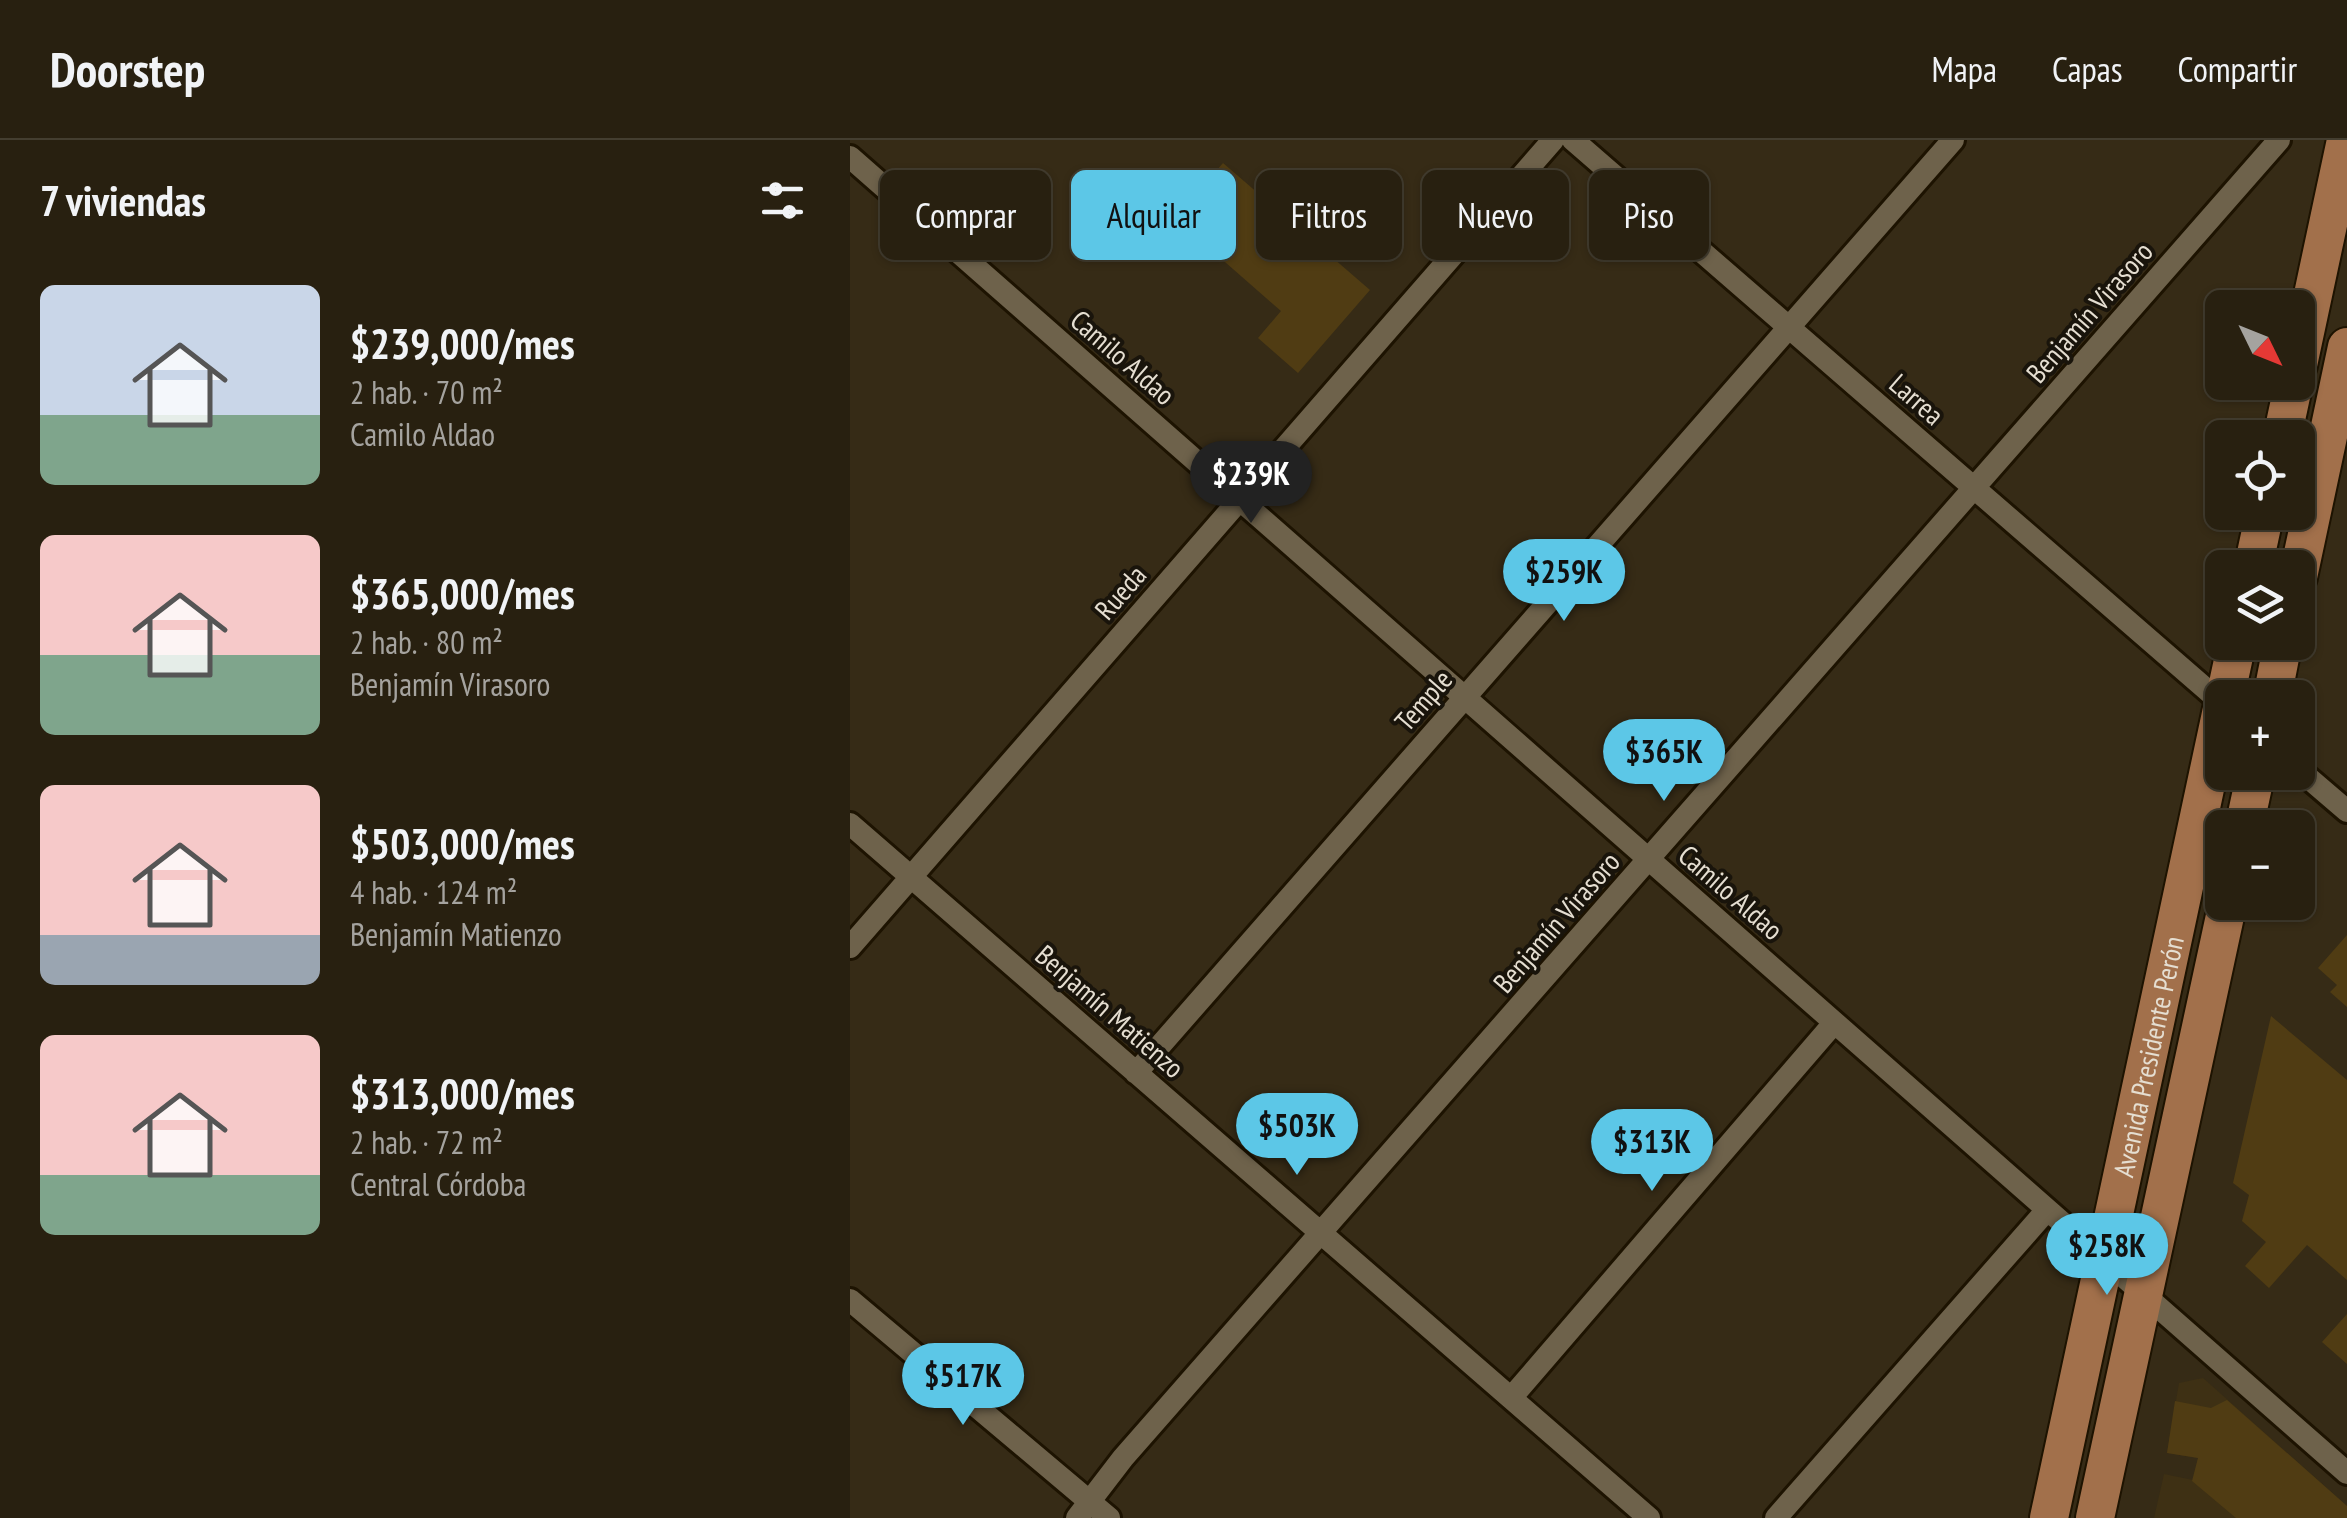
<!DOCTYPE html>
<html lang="es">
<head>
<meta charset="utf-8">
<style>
	body { margin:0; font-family:"PT Sans Narrow",sans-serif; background:#342d1e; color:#f1f3f6; height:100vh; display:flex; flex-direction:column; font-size:38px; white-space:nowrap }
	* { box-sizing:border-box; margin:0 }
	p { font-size:32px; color:#a5a39f }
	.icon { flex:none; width:55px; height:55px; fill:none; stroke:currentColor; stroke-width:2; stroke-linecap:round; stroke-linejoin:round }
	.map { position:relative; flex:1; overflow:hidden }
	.details { display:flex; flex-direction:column; background:#282010; width:850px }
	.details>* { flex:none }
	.hud { position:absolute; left:30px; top:30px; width:950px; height:90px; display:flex; gap:20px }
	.needle { width:65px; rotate:133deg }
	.tools { position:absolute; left:1355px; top:150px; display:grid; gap:20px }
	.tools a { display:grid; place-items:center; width:110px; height:110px; border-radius:15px; background:#282010; box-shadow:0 2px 8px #0004,0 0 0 2px #443e30; font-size:50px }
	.price { position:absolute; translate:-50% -85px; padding:0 22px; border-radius:35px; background:#5cc7e7; color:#111; font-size:32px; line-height:65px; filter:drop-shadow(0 2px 5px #0008) }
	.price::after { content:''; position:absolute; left:50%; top:60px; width:30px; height:22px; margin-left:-15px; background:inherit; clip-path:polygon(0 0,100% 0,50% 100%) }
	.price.current { background:#222; color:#fff }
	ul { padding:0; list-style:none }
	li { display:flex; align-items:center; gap:30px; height:250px; padding:0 40px }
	li span { display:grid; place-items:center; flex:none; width:280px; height:200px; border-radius:15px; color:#555 }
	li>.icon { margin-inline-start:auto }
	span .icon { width:120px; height:120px; fill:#fffc; stroke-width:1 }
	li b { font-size:42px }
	h2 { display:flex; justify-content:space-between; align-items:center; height:120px; padding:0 40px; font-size:42px }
	.pill { padding:0 35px; border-radius:15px; background:#282010; box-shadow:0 2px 8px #0004,0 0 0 2px #443e30; font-size:35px; line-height:90px }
	.pill.current { background:#5cc7e7; color:#111 }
	header { display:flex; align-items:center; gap:60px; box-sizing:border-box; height:140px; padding:0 50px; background:#282010; border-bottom:2px solid #443e30 }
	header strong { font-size:48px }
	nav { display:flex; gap:55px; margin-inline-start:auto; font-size:35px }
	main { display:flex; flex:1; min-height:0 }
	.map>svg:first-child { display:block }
	.built { fill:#3e3014 }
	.building { fill:#503c13 }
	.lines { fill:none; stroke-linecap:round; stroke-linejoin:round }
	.minor-casing { stroke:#1d1301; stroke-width:28 }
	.primary-casing { stroke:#1d1301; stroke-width:42 }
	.minor { stroke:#6e624b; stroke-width:22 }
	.primary { stroke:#a2704b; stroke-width:38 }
	.labels { text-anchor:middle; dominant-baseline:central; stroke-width:8; stroke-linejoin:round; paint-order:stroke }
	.street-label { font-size:28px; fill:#e5ded1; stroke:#19140b }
</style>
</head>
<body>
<header>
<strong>Doorstep</strong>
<nav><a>Mapa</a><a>Capas</a><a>Compartir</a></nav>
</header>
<main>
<section class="details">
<h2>7 viviendas<svg class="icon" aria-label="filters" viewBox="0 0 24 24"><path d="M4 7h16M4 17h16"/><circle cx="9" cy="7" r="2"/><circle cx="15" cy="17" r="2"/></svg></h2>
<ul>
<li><span style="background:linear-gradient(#c9d6e8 65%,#7fa58c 0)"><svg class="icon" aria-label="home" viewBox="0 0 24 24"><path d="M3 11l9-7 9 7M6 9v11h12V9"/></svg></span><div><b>$239,000/mes</b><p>2 hab. · 70 m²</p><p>Camilo Aldao</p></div></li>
<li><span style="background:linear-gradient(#f6c9c9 60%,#7fa58c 0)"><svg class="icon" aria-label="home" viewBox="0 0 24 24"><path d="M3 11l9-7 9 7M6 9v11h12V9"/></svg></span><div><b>$365,000/mes</b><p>2 hab. · 80 m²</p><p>Benjamín Virasoro</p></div></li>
<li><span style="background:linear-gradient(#f6c9c9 75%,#9aa5b1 0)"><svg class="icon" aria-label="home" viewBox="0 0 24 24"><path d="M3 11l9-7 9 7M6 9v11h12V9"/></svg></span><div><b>$503,000/mes</b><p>4 hab. · 124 m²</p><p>Benjamín Matienzo</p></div></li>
<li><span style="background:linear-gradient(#f6c9c9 70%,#7fa58c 0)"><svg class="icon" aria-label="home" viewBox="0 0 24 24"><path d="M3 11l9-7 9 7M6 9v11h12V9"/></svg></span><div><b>$313,000/mes</b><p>2 hab. · 72 m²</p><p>Central Córdoba</p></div></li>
</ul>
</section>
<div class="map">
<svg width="1497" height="1378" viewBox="0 0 1497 1378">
	<rect width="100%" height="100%" fill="#362b16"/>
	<!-- built -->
	<path class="built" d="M 1353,1238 L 1497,1366 L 1497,1378 L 1304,1378 L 1314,1334 L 1343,1340 L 1348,1318 L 1317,1313 L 1329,1243 Z"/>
	<!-- building -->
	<path class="building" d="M 373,23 L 520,150 L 448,233 L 408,198 L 431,171 L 351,101 L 375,75 L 348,52 Z
		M 1497,795 L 1497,867 L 1480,852 L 1487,845 L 1468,828 Z
		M 1421,876 L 1497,940 L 1497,1140 L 1457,1105 L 1419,1148 L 1395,1126 L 1416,1102 L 1392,1081 L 1399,1055 L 1383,1043 Z
		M 1497,1174 L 1497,1224 L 1472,1202 Z
		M 1377,1260 L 1497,1366 L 1497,1378 L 1386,1378 L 1342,1341 L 1348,1318 L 1317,1313 L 1325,1261 L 1361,1268 Z"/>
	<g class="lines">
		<!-- minor casing -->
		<g class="minor-casing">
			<path id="minor" d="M 723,0 L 1372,563
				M 0,17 L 1497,1333
				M 1448,629 L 1497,671
				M 0,684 L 799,1378
				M 0,807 L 703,0
				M 286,933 L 1103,0
				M 0,1160 L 259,1378
				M 661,1258 L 984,883
				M 227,1378 L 273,1318 L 1429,0
				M 926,1378 L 1197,1070"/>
		</g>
		<!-- primary casing -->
		<g class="primary-casing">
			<g id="primary">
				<path d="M 1448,225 L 1496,0"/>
				<path d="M 1432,298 L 1444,242"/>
				<path d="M 1403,428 L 1415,372"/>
				<path d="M 1448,437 L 1497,207"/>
				<path d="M 1375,558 L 1387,502"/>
				<path d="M 1422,558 L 1433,502"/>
				<path d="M 1394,688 L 1406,632"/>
				<path id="s1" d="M 1199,1378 L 1372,569"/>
				<path d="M 1245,1378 L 1378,762"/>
			</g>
		</g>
		<!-- minor -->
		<use href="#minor" class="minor"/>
		<!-- primary -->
		<use href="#primary" class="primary"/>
	</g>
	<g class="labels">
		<!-- street labels -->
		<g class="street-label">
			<text transform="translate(1239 172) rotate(-49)">Benjamín Virasoro</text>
			<text transform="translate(273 217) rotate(41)">Camilo Aldao</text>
			<text transform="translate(1067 259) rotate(41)">Larrea</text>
			<text transform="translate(270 452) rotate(-49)">Rueda</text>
			<text transform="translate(573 560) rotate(-49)">Temple</text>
			<text transform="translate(881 752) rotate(41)">Camilo Aldao</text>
			<text transform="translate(706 782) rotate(-49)">Benjamín Virasoro</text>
			<text transform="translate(260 871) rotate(41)">Benjamín Matienzo</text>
			<text stroke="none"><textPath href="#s1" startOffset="472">Avenida Presidente Perón</textPath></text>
		</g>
	</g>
</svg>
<div class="tools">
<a><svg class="needle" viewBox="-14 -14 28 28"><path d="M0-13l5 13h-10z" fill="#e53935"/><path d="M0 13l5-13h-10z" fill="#a5a39f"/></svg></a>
<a><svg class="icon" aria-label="locate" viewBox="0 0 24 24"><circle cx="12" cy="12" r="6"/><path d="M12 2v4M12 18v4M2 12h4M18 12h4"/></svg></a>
<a><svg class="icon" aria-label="layers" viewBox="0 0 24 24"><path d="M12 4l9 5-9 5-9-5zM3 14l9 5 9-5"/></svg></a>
<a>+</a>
<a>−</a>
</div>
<b class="price current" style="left:401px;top:386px">$239K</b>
<b class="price" style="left:714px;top:484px">$259K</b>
<b class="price" style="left:814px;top:664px">$365K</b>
<b class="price" style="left:447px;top:1038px">$503K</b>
<b class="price" style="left:802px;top:1054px">$313K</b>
<b class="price" style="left:1257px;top:1158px">$258K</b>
<b class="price" style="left:113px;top:1288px">$517K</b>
<div class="hud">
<a class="pill">Comprar</a>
<a class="pill current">Alquilar</a>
<a class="pill">Filtros</a>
<a class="pill">Nuevo</a>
<a class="pill">Piso</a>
</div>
</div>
</main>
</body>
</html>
